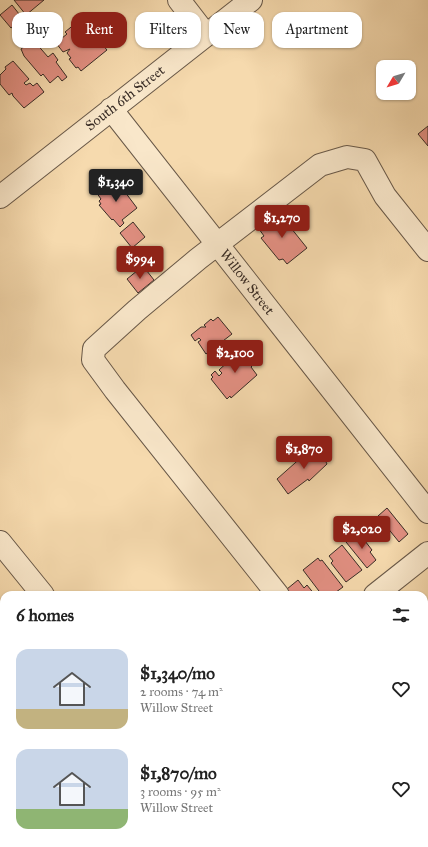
<!DOCTYPE html>
<html lang="en">
<head>
<meta charset="utf-8">
<style>
	body { margin:0; font-family:"IM FELL Great Primer",serif; background:#f2f2f2; color:#222; height:100vh; display:flex; flex-direction:column; font-size:15px; white-space:nowrap }
	* { box-sizing:border-box; margin:0 }
	p { font-size:13px; color:#767676 }
	.icon { flex:none; width:22px; height:22px; fill:none; stroke:currentColor; stroke-width:2; stroke-linecap:round; stroke-linejoin:round }
	.map { position:relative; flex:1; overflow:hidden }
	.side { position:absolute; left:0px; top:591px; width:428px; height:256px; display:flex; flex-direction:column; background:#fff; border-radius:12px 12px 0 0; box-shadow:0 1px 3px #0004 }
	.side>* { flex:none }
	.hud { position:absolute; left:12px; top:12px; width:404px; height:36px; display:flex; gap:8px }
	.needle { width:26px; rotate:232deg }
	.fabs { position:absolute; left:376px; top:60px; display:grid; gap:8px }
	.fabs a { display:grid; place-items:center; width:40px; height:40px; border-radius:8px; background:#fff; box-shadow:0 1px 3px #0004; font-size:20px }
	.price { position:absolute; translate:-50% -34px; padding:0 9px; border-radius:4px; background:#8f2418; color:#fff; font-size:13px; line-height:26px; filter:drop-shadow(0 1px 2px #0008) }
	.price::after { content:''; position:absolute; left:50%; top:24px; width:12px; height:9px; margin-left:-6px; background:inherit; clip-path:polygon(0 0,100% 0,50% 100%) }
	.price.selected { background:#222; color:#fff }
	ul { padding:0; list-style:none }
	li { display:flex; align-items:center; gap:12px; height:100px; padding:0 16px }
	li span { display:grid; place-items:center; flex:none; width:112px; height:80px; border-radius:12px; color:#555 }
	li>.icon { margin-inline-start:auto }
	span .icon { width:48px; height:48px; fill:#fffc; stroke-width:1 }
	li b { font-size:17px }
	h2 { display:flex; justify-content:space-between; align-items:center; height:48px; padding:0 16px; font-size:17px }
	.pill { padding:0 14px; border-radius:12px; background:#fff; box-shadow:0 1px 3px #0004; font-size:14px; line-height:36px }
	.pill.selected { background:#8f2418; color:#fff }
	.map>svg:first-child { display:block }
	.building { fill:#e39083; stroke:#382c26 }
	.lines { fill:none; stroke-linecap:round; stroke-linejoin:round }
	.minor-casing { stroke:#685848; stroke-width:24 }
	.minor { stroke:#f9e7ca; stroke-width:22 }
	.labels { text-anchor:middle; dominant-baseline:central; stroke-width:3; stroke-linejoin:round; paint-order:stroke }
	.street-label { font-size:14px; fill:#382c26; stroke:#f9e7ca }
</style>
</head>
<body>
<div class="map">
<svg width="428" height="847" viewBox="0 0 428 847">
	<rect width="100%" height="100%" fill="#f6daae"/>
	<filter id="stains"><feTurbulence type="fractalNoise" baseFrequency=".005" numOctaves="4"/><feColorMatrix values="0 0 0 0 .2 0 0 0 0 .09 0 0 0 0 .02 0 0 0 .5 -.17"/></filter>
	<radialGradient id="worn" r=".72"><stop offset=".6" stop-color="#630" stop-opacity="0"/><stop offset="1" stop-color="#630" stop-opacity=".3"/></radialGradient>
	<!-- building -->
	<path class="building" d="M 14,0 L 44,0 L 26,15 Z
		M 12,5 L 23,19 L 11,28 L 0,15 Z
		M 76,23 L 82,27 L 92,41 L 96,37 L 107,50 L 81,71 L 78,67 L 76,68 L 69,59 L 71,58 L 67,53 L 70,49 L 63,52 L 56,43 L 67,34 L 65,32 Z
		M 30,42 L 32,44 L 35,42 L 48,57 L 53,53 L 58,60 L 56,62 L 67,77 L 62,81 L 58,76 L 50,83 L 43,74 L 41,76 L 24,56 L 21,49 Z
		M 13,61 L 29,79 L 24,83 L 26,85 L 30,83 L 33,86 L 37,83 L 44,92 L 24,108 L 13,96 L 12,93 L 9,95 L 0,84 L 0,75 L 6,69 L 5,67 Z
		M 428,126 L 428,146 L 418,134 Z
		M 108,183 L 113,189 L 119,184 L 137,208 L 122,220 L 124,223 L 120,227 L 113,219 L 112,220 L 99,205 L 101,204 L 99,201 L 101,199 L 96,192 Z
		M 279,213 L 307,248 L 287,264 L 283,259 L 279,260 L 261,238 L 264,236 L 259,229 Z
		M 133,222 L 145,237 L 132,248 L 120,233 Z
		M 143,266 L 154,280 L 138,293 L 127,279 Z
		M 218,317 L 232,334 L 206,354 L 198,342 L 201,340 L 199,338 L 195,341 L 191,335 L 201,327 L 206,327 L 204,325 L 211,319 L 213,321 Z
		M 243,348 L 255,363 L 251,367 L 257,375 L 231,398 L 230,396 L 227,399 L 211,379 L 213,377 L 211,375 L 215,371 L 219,376 L 222,373 L 219,370 Z
		M 315,448 L 317,451 L 320,448 L 330,459 L 326,462 L 327,464 L 309,481 L 308,479 L 288,494 L 277,479 L 304,455 L 305,457 Z
		M 387,508 L 408,534 L 399,542 L 378,516 Z
		M 358,532 L 372,550 L 370,552 L 376,560 L 367,568 L 346,542 Z
		M 342,545 L 362,570 L 346,582 L 331,563 L 333,561 L 329,556 Z
		M 318,558 L 320,561 L 322,560 L 343,587 L 332,595 L 322,595 L 303,570 Z
		M 298,580 L 304,588 L 307,585 L 315,595 L 292,595 L 287,589 Z
		M 424,627 L 428,632 L 428,657 L 426,659 L 424,657 Z
		M 424,696 L 428,701 L 428,707 L 424,710 Z
		M 424,788 L 428,793 L 428,820 L 426,821 L 424,818 Z
		M 143,843 L 169,843 L 172,847 L 146,847 Z
		M 177,843 L 195,843 L 197,846 L 180,847 Z"/>
	<g class="lines">
		<!-- minor casing -->
		<g class="minor-casing">
			<path id="minor" d="M 179,0 L 206,35
				M 111,109 L 428,512
				M 0,197 L 251,0
				M 0,542 L 43,595
				M 278,595 L 115,390 L 93,360 L 94,349 L 137,310 L 198,259 L 320,165 L 347,157 L 365,160 L 385,196 L 428,250
				M 375,595 L 428,553
				M 0,723 L 4,720
				M 424,734 L 428,731
				M 241,843 L 244,847
				M 56,847 L 61,843
				M 280,847 L 285,843"/>
		</g>
		<!-- minor -->
		<use href="#minor" class="minor"/>
	</g>
	<g class="labels">
		<!-- street labels -->
		<g class="street-label">
			<text transform="translate(125 98) rotate(-38)">South 6th Street</text>
			<text transform="translate(247 282) rotate(52)">Willow Street</text>
		</g>
	</g>
	<rect width="100%" height="100%" filter="url(#stains)"/>
	<rect width="100%" height="100%" fill="url(#worn)"/>
</svg>
<div class="fabs">
<a><svg class="needle" viewBox="-14 -14 28 28"><path d="M0-13l5 13h-10z" fill="#e53935"/><path d="M0 13l5-13h-10z" fill="#767676"/></svg></a>
</div>
<b class="price selected" style="left:116px;top:203px">$1,340</b>
<b class="price" style="left:282px;top:239px">$1,270</b>
<b class="price" style="left:140px;top:280px">$994</b>
<b class="price" style="left:235px;top:374px">$2,100</b>
<b class="price" style="left:304px;top:470px">$1,870</b>
<b class="price" style="left:362px;top:550px">$2,020</b>
<div class="hud">
<a class="pill">Buy</a>
<a class="pill selected">Rent</a>
<a class="pill">Filters</a>
<a class="pill">New</a>
<a class="pill">Apartment</a>
</div>
<section class="side">
<h2>6 homes<svg class="icon" aria-label="filters" viewBox="0 0 24 24"><path d="M4 7h16M4 17h16"/><circle cx="9" cy="7" r="2"/><circle cx="15" cy="17" r="2"/></svg></h2>
<ul>
<li><span style="background:linear-gradient(#c9d6e8 75%,#c2b280 0)"><svg class="icon" aria-label="home" viewBox="0 0 24 24"><path d="M3 11l9-7 9 7M6 9v11h12V9"/></svg></span><div><b>$1,340/mo</b><p>2 rooms · 74 m²</p><p>Willow Street</p></div><svg class="icon" aria-label="heart" viewBox="0 0 24 24"><path d="M12 20l-8-8c-3-5 5-10 8-4 3-6 11-1 8 4z"/></svg></li>
<li><span style="background:linear-gradient(#c9d6e8 75%,#8fb573 0)"><svg class="icon" aria-label="home" viewBox="0 0 24 24"><path d="M3 11l9-7 9 7M6 9v11h12V9"/></svg></span><div><b>$1,870/mo</b><p>3 rooms · 95 m²</p><p>Willow Street</p></div><svg class="icon" aria-label="heart" viewBox="0 0 24 24"><path d="M12 20l-8-8c-3-5 5-10 8-4 3-6 11-1 8 4z"/></svg></li>
</ul>
</section>
</div>
</body>
</html>
